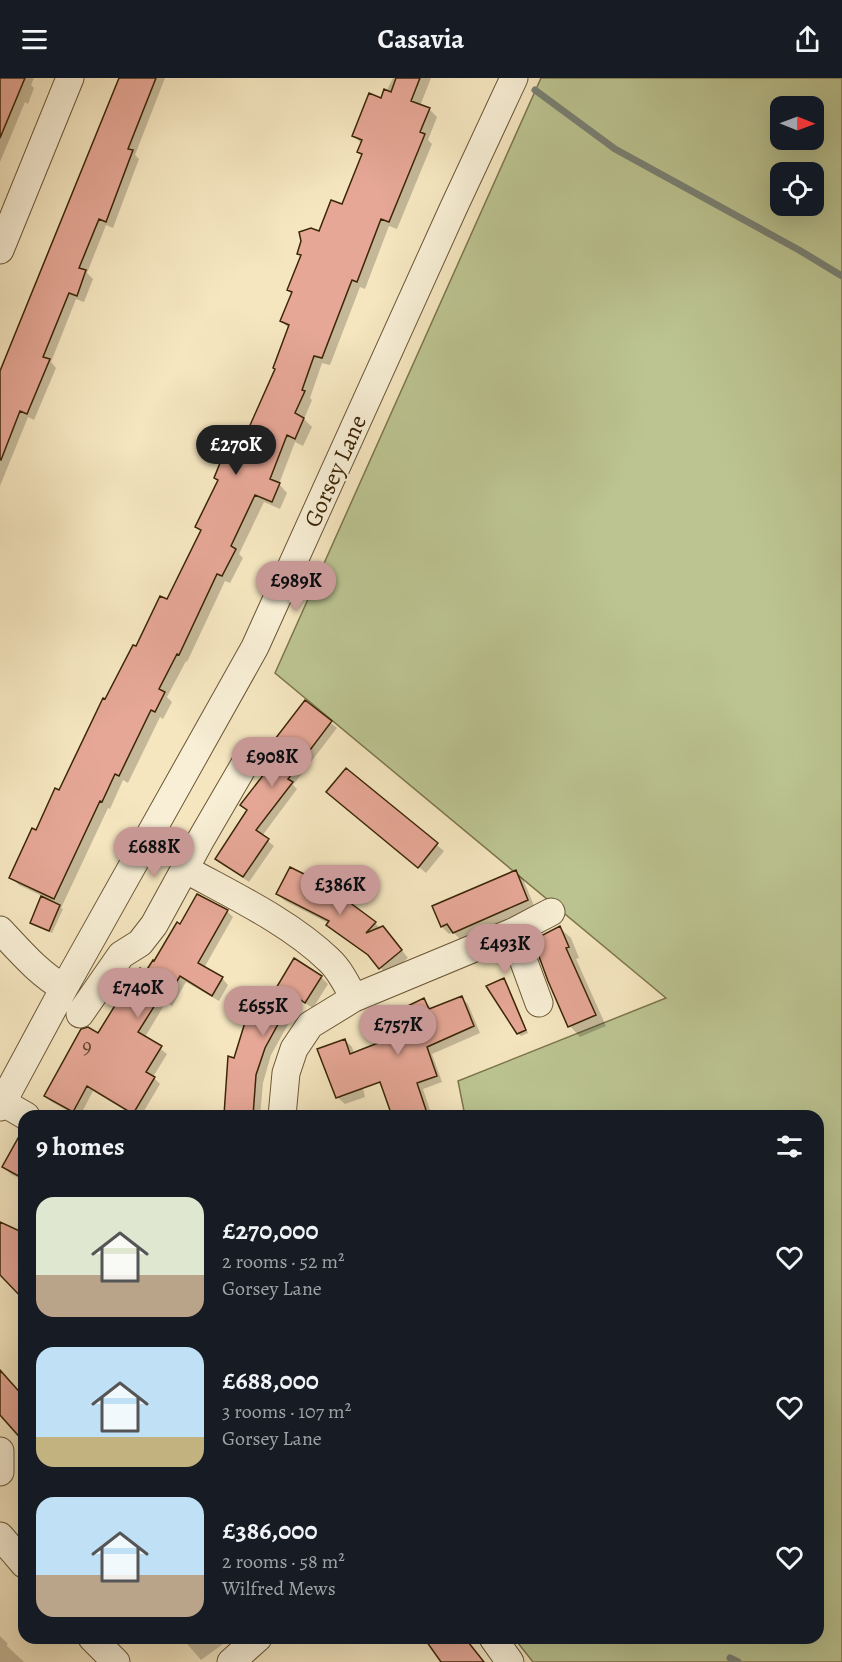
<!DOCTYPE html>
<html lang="en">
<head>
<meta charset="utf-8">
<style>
	body { margin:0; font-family:Alegreya,serif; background:#20242c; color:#f1f3f6; height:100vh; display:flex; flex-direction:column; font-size:22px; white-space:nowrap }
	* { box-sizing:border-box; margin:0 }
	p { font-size:20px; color:#9ea1a6 }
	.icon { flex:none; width:33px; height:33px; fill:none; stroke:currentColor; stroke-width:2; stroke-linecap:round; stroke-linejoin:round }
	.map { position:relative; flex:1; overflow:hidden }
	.panel { position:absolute; left:18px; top:1032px; width:806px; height:534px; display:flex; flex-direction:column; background:#171b24; border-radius:18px; box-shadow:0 6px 24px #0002 }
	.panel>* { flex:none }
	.needle { width:39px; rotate:91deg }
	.tools { position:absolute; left:770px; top:18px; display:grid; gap:12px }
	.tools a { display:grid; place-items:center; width:54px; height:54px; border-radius:12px; background:#171b24; box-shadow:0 6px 24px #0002; font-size:30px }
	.price { position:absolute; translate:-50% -51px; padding:0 14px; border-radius:21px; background:#c59692; color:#111; font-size:20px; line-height:39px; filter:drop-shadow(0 2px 3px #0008) }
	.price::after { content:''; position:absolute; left:50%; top:36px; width:18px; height:14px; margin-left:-9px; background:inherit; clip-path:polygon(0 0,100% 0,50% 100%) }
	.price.selected { background:#222; color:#fff }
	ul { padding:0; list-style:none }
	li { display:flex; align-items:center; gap:18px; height:150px; padding:0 18px }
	li span { display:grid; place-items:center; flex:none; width:168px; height:120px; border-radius:18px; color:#555 }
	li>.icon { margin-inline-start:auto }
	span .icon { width:72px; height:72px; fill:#fffc; stroke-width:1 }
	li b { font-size:26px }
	h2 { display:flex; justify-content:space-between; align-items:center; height:72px; padding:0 18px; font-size:26px }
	header { display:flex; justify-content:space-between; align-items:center; height:78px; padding:0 18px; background:#171b24; font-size:27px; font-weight:700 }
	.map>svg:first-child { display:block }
	.green { fill:#bcc592; stroke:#7c764c; stroke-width:1.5; fill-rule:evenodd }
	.shadow { fill:#0003 }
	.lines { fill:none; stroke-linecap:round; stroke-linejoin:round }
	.stream { stroke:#798175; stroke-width:7 }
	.building { fill:#e6a796; stroke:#3b2607; stroke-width:1.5 }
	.minor-casing { stroke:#6a5635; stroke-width:29 }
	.minor { stroke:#f8efd6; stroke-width:27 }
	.labels { text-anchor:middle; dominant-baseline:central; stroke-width:4.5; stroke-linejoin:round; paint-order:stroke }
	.number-label { font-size:21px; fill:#66462b }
	.street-label { font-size:24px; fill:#3b2607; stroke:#f8efd6 }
</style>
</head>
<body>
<header><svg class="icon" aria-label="menu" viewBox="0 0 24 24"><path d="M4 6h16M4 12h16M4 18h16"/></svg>Casavia<svg class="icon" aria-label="share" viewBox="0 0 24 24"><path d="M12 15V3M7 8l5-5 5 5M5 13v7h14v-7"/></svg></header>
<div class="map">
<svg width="842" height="1584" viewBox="0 0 842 1584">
	<rect width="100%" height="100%" fill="#f5e6c0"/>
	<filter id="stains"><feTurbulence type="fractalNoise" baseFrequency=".00333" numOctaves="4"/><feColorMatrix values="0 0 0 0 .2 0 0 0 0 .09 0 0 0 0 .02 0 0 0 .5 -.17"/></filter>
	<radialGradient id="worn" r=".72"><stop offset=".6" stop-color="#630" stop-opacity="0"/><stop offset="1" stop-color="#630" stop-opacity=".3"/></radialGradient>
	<!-- green -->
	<path class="green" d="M 541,0 L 842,0 L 842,1584 L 533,1584 L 514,1560 L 818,1560 L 818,1038 L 465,1038 L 458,1003 L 666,920 L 275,595 ZM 780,28 L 813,28 L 813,62 L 780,62 ZM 780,94 L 813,94 L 813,128 L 780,128 Z"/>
	<!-- shadow -->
	<path class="shadow" d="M 0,0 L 34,0 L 31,7 L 34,10 L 28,26 L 25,24 L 0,84 Z
		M 121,0 L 165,0 L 135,77 L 139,81 L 113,150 L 106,147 L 87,195 L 93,201 L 84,224 L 76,221 L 51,284 L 56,290 L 34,342 L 28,339 L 0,408 L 0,298 Z
		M 393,0 L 431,0 L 420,28 L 429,31 L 437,39 L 428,62 L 432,66 L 397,151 L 389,148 L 365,211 L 360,209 L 330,287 L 322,285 L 310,320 L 312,322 L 304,341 L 312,349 L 303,368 L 295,364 L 279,406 L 287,415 L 280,431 L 264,424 L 239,476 L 243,480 L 230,505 L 225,503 L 187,584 L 186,583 L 167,619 L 172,624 L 163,641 L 160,639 L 128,705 L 123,702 L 110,731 L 108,730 L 61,830 L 63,831 L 52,855 L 35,848 L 32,845 L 42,818 L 19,807 L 11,799 L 59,714 L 106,623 L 136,570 L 168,523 L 202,453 L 197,449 L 219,404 L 215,400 L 248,355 L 276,291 L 290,251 L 281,243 L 292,216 L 288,212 L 302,179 L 298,175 L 320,155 L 343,127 L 363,77 L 359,73 L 362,66 L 354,58 L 382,22 Z
		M 305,624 L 337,650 L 293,707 L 297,711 L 262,758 L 274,768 L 249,804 L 223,786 L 217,781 L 286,670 Z
		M 346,692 L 444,773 L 426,795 L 328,714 Z
		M 516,794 L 523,801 L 535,830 L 461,862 L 453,854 L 449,856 L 442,849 L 434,829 Z
		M 278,816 L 375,845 L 381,851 L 383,850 L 390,857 L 408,880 L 387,897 L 373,881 L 335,854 L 328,847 L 330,846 L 285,823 Z
		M 227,833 L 233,839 L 204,890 L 222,900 L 228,907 L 219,923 L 186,904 L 172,928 L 166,924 L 145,959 L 167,976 L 153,999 L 160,1006 L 141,1038 L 126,1038 L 128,1034 L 93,1013 L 80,1038 L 77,1038 L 52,1024 L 45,1018 L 99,957 L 124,919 L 146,896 L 181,848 Z
		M 560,850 L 571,860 L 579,880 L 576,881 L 606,948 L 580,959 L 570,948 Z
		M 321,899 L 328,906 L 313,930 L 301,923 L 271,977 L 263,1005 L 260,1038 L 227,1038 L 226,1036 L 235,982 L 257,933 L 272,919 Z
		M 504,902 L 507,905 L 528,955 L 521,958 L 518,955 Z
		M 461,920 L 468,926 L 480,955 L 432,976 L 442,1004 L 423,1011 L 432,1038 L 399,1038 L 400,958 L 424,921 L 432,932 Z
		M 345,962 L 352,969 L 360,993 L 359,993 L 365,1019 L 345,1026 L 337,1019 Z
		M 24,1069 L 24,1103 L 11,1096 L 4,1089 Z
		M 0,1558 L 8,1566 L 6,1567 L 24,1584 L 0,1584 Z
		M 182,1560 L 218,1560 L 223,1566 L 201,1582 Z"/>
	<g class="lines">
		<!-- stream -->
		<path class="stream" d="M 535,12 L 615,71 L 799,172 L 842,198
			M 730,1580 L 738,1584"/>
	</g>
	<!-- building -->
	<path class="building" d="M 0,0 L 25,0 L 0,60 Z
		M 119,0 L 156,0 L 128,71 L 133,72 L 106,144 L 99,141 L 79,190 L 86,192 L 77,218 L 69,215 L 43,279 L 50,281 L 27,336 L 20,333 L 1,382 L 0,381 L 0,293 Z
		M 396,0 L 420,0 L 411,23 L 430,30 L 420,54 L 425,56 L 389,144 L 381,141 L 357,204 L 352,202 L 322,280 L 314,278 L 302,312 L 305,313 L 295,335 L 304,340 L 295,361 L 287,357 L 270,401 L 280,405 L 272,424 L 255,417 L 231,468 L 236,471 L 222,498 L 217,496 L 179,577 L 177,576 L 159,611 L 165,614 L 155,634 L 151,632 L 119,698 L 115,696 L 102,724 L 100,723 L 54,821 L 9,800 L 32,750 L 36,752 L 55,710 L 59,712 L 103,620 L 105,621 L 133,567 L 136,568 L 160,518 L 167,521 L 201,452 L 195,449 L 218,402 L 214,400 L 235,348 L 247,354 L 275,291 L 273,290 L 289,247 L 280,243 L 292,214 L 287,212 L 301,177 L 297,176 L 301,163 L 299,154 L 311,150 L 319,153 L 331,122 L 342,126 L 362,76 L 357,74 L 362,62 L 352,58 L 369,15 L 381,20 L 384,11 L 391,14 Z
		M 305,622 L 332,643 L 288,701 L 293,704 L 256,752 L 269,761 L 243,799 L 215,781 L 247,732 L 240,727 L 285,669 L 275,661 Z
		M 346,690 L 438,765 L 418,790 L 326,714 Z
		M 290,789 L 326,807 L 376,844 L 366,855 L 383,848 L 402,872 L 379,891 L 368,877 L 326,847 L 329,843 L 276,816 Z
		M 516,792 L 528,822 L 453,855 L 447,846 L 441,849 L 432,828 Z
		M 197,816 L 228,832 L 198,885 L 223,899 L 212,918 L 180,898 L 165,923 L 160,919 L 138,954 L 162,968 L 146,994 L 155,999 L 133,1036 L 87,1008 L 73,1034 L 44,1018 L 81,951 L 88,949 L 98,955 L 122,916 L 124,917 L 140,890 L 146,893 L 153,882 L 154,883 L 177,844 L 180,846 Z
		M 41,818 L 60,827 L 49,853 L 30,845 Z
		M 560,848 L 569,869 L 566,870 L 596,937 L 568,949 L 548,903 L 533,862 Z
		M 294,880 L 322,898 L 305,925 L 294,917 L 265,970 L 256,997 L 253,1038 L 224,1037 L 228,978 L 234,980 L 250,928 L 256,931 L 266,913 L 272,917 Z
		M 504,900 L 526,952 L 517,956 L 486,908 Z
		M 462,918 L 474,948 L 427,969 L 437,998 L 417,1005 L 428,1038 L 392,1038 L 380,1004 L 336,1020 L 317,971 L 345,961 L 350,976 L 398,957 L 389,937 L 424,920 L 429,931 Z
		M 22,1053 L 24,1053 L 24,1101 L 2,1089 Z
		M 0,1144 L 24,1155 L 24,1222 L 0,1197 Z
		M 0,1292 L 24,1319 L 24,1364 L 0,1337 Z
		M 424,1560 L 465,1560 L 484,1584 L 441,1584 Z"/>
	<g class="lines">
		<!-- minor casing -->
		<g class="minor-casing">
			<path id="minor" d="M 0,172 L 70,0
				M 185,791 C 232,817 290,844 329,882 C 340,892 347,907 354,920
				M 0,852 C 20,873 38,895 64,910
				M 513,854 L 539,925
				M 80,936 L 121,877 L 140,865 L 154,847 L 200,763 L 250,677
				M 2,1024 L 26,1038
				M 0,1029 L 64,910 L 255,569 L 453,131 L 514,0
				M 282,1038 L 286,995 L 294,971 L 310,947 L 354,920 L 513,854 L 551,834
				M 0,1373 L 0,1394
				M 0,1458 L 24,1486
				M 92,1560 L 116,1584
				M 493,1560 L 510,1584
				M 231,1584 L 258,1560"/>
		</g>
		<!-- minor -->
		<use href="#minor" class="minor"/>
	</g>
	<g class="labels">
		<!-- number labels -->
		<g class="number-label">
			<text x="87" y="968">9</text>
		</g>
		<!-- street labels -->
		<g class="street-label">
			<text transform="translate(335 393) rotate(-66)">Gorsey Lane</text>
		</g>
	</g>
	<rect width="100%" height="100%" filter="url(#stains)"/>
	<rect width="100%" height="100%" fill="url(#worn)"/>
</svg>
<div class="tools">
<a><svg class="needle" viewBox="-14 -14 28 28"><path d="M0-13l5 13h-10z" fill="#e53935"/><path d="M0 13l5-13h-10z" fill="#9ea1a6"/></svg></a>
<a><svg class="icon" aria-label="locate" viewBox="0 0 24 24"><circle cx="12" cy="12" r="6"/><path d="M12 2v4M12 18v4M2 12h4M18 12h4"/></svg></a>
</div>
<b class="price selected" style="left:236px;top:398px">£270K</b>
<b class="price" style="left:296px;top:534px">£989K</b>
<b class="price" style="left:272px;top:710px">£908K</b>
<b class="price" style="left:154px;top:800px">£688K</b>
<b class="price" style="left:340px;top:838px">£386K</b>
<b class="price" style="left:505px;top:897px">£493K</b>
<b class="price" style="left:138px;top:941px">£740K</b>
<b class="price" style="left:263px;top:959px">£655K</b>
<b class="price" style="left:398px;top:978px">£757K</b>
<section class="panel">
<h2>9 homes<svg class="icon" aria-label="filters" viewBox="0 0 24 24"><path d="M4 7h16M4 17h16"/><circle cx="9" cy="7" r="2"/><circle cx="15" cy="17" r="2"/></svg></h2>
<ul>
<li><span style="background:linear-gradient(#dfe7d0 65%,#b9a48a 0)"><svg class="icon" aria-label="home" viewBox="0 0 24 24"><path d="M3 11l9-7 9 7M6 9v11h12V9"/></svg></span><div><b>£270,000</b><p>2 rooms · 52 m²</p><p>Gorsey Lane</p></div><svg class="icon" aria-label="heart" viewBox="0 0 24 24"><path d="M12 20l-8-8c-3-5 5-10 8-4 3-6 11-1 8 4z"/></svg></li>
<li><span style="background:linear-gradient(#bfe0f5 75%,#c2b280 0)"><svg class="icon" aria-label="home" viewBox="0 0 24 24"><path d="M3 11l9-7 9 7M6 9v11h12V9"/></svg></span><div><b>£688,000</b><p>3 rooms · 107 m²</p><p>Gorsey Lane</p></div><svg class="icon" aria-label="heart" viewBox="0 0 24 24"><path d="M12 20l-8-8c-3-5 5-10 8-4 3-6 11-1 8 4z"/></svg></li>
<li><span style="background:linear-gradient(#bfe0f5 65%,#b9a48a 0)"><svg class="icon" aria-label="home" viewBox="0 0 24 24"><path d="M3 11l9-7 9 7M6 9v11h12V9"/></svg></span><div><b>£386,000</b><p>2 rooms · 58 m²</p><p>Wilfred Mews</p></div><svg class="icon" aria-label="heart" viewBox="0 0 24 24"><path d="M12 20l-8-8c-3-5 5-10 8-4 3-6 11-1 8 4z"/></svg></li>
</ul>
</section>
</div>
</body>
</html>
